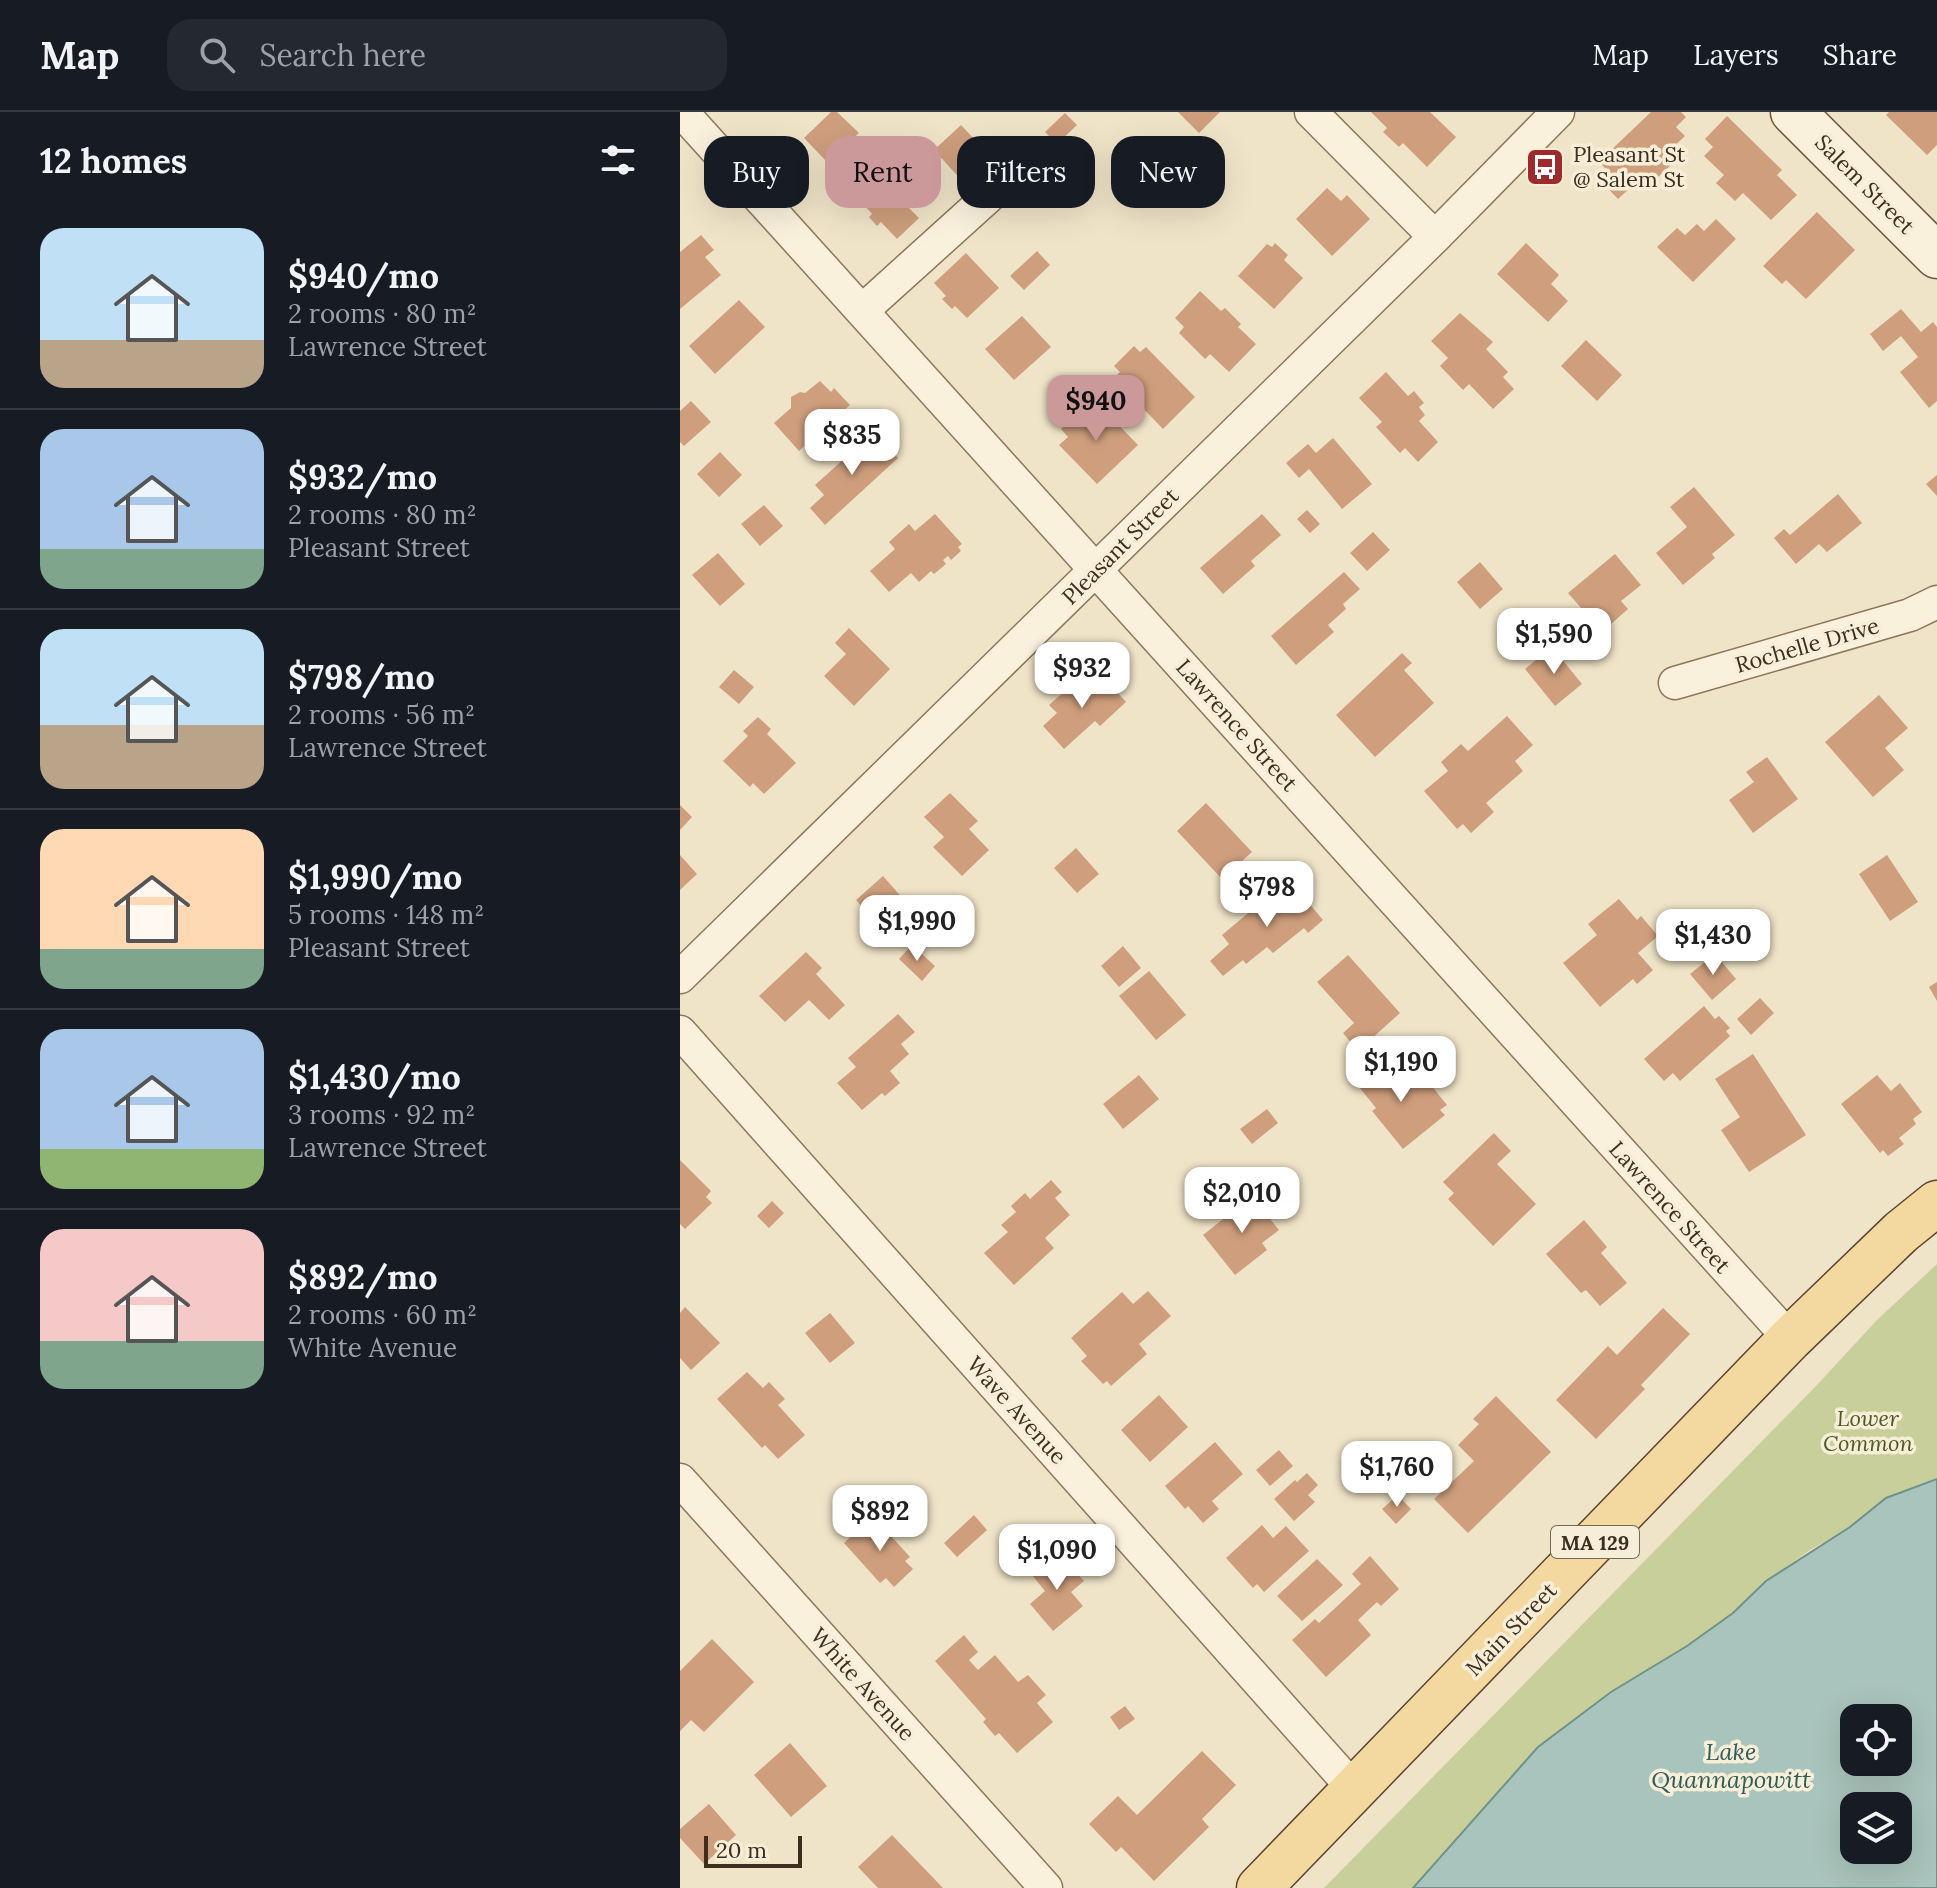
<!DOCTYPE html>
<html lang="en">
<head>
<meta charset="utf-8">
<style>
	body { margin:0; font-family:Lora,serif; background:#242831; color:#f1f3f6; height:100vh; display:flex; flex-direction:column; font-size:30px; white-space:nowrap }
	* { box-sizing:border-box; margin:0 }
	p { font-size:26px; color:#9ea1a6 }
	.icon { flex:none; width:44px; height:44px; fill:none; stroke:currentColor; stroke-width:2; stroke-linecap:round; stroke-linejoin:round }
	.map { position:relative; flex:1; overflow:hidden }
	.side { display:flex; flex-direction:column; background:#171b24; width:680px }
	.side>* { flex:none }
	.top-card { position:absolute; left:24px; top:24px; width:760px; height:72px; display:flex; gap:16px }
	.controls { position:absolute; left:1160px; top:1592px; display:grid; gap:16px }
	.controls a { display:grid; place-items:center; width:72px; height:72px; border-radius:16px; background:#171b24; box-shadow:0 8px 32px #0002; font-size:40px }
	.scale { position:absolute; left:24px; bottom:20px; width:98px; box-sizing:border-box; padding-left:8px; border:4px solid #3d2e20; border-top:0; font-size:22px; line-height:28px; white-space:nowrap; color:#3d2e20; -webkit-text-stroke:6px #f7eed8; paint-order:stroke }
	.price { position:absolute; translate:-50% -68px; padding:0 18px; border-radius:16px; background:#fff; color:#222; font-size:26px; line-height:52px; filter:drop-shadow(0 2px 4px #0008) }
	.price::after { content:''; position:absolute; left:50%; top:48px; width:24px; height:18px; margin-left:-12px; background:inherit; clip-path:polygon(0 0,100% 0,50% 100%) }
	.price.on { background:#cc999b; color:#111 }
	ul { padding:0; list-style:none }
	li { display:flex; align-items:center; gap:24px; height:200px; padding:0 40px }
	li+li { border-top:2px solid #363941 }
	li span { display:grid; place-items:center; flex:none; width:224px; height:160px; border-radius:24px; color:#555 }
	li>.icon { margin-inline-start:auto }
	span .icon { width:96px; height:96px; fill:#fffc; stroke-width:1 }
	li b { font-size:34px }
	h2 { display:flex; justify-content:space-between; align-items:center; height:96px; padding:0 40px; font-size:34px }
	.pill { padding:0 28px; border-radius:24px; background:#171b24; box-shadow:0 8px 32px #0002; font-size:28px; line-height:72px }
	.pill.on { background:#cc999b; color:#111 }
	header { display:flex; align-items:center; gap:48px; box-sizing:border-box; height:112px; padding:0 40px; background:#171b24; border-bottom:2px solid #363941 }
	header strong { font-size:38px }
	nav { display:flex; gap:44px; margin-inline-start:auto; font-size:28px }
	.search { width:560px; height:72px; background:#242831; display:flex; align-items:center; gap:20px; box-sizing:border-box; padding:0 28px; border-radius:24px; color:#9ea1a6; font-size:30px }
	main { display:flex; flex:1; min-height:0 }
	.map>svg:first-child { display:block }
	.green { fill:#c9cf9b }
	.water { fill:#a9c4bc; stroke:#6f938a; stroke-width:2; fill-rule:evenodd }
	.building { fill:#cf9f7d }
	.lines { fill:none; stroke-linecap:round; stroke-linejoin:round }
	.street-casing { stroke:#8d765c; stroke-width:35 }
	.secondary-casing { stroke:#6f573f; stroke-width:47 }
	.primary-casing { stroke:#5b4430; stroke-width:47 }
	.street { stroke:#faf1dc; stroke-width:32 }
	.secondary { stroke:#faf1dc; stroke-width:44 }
	.primary { stroke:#f3d9a0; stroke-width:44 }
	.labels { text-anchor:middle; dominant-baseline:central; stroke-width:7; stroke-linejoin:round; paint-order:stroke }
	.shield { fill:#f7eed8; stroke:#756857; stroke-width:2 }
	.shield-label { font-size:20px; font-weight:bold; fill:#3d2e20 }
	.poi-label { font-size:22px; fill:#3d2e20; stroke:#f7eed8; text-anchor:start }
	.street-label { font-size:22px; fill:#3d2e20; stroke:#f7eed8 }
	.park-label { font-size:22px; font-style:italic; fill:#4d5a26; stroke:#f7eed8 }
	.water-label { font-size:24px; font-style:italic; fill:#2f5d5a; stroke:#f7eed8 }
</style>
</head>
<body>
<header>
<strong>Map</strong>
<div class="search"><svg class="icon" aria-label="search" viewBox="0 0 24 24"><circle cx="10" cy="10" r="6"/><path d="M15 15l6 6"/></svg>Search here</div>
<nav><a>Map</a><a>Layers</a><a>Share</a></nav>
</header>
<main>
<section class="side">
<h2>12 homes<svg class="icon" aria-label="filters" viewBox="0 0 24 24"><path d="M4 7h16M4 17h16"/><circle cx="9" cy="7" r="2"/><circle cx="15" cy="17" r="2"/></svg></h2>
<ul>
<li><span style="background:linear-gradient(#bfe0f5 70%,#b9a48a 0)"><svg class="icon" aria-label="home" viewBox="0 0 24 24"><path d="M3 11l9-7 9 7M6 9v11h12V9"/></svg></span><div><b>$940/mo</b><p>2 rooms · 80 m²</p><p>Lawrence Street</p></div></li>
<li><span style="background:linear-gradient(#a9c7e8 75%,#7fa58c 0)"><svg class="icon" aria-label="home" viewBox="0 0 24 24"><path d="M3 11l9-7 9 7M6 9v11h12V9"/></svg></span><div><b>$932/mo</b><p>2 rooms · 80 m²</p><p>Pleasant Street</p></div></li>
<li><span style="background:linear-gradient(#bfe0f5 60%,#b9a48a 0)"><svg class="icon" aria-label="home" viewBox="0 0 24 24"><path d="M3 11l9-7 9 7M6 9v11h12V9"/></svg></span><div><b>$798/mo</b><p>2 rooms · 56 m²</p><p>Lawrence Street</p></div></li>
<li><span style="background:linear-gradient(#ffd9b3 75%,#7fa58c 0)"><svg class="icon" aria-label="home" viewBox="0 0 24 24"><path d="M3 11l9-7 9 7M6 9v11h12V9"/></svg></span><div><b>$1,990/mo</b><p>5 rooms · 148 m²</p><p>Pleasant Street</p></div></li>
<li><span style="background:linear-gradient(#a9c7e8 75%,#8fb573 0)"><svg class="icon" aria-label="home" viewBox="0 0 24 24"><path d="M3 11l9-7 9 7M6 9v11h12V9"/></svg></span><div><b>$1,430/mo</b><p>3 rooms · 92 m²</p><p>Lawrence Street</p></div></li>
<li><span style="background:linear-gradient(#f6c9c9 70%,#7fa58c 0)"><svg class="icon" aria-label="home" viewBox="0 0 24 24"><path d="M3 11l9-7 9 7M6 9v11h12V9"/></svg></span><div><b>$892/mo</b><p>2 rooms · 60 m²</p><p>White Avenue</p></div></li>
</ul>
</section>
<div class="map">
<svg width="1257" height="1776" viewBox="0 0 1257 1776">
	<rect width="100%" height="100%" fill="#f0e4c8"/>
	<!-- green -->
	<path class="green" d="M 1257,1152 L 1257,1367 L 1130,1438 L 1086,1469 L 1053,1501 L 1007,1534 L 784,1717 L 733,1776 L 644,1776 L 1136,1274 L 1196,1209 Z"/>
	<!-- water -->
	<path class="water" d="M 1257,1367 L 1257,1776 L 733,1776 L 858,1635 L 931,1580 L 1007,1534 L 1053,1501 L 1086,1469 L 1170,1415 L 1206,1386 ZM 1174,1606 L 1218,1606 L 1218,1650 L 1174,1650 ZM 1174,1694 L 1218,1694 L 1218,1738 L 1174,1738 Z"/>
	<!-- building -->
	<path class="building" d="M 151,0 L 157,0 L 179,21 L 148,51 L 124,26 Z
		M 498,0 L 540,0 L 519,21 Z
		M 691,0 L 750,0 L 776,25 L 747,55 L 723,31 L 719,35 L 703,20 L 707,16 Z
		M 971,0 L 1001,0 L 1006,5 L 996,15 L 1005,24 L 988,40 L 996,48 L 973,70 L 965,62 L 938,87 L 918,66 L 927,58 L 922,53 L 932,43 L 929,40 Z
		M 1209,0 L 1257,0 L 1257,33 L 1247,43 L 1206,3 Z
		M 385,1 L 397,13 L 377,32 L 365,20 Z
		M 1047,4 L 1102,58 L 1097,63 L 1117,83 L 1091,108 L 1063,81 L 1055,89 L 1036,71 L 1044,63 L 1024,44 L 1033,35 L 1025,27 Z
		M 281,13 L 311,45 L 307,49 L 314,56 L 295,73 L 289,66 L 284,71 L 254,38 Z
		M 210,54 L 235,80 L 224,91 L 239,106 L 217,127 L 201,110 L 197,114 L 189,105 L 192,102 L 177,85 Z
		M 647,76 L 661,89 L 667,83 L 690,107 L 652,144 L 616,107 Z
		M 1137,100 L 1175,138 L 1126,187 L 1106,168 L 1102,172 L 1083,154 Z
		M 1036,107 L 1056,127 L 1013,170 L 977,135 L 997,116 L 1005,123 L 1017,112 L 1024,119 Z
		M 21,123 L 34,138 L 25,145 L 41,163 L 0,197 L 0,140 Z
		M 595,131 L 608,143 L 604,148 L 623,166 L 594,197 L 558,164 L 587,132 L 592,135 Z
		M 846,131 L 879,163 L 871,172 L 888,189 L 868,210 L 817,162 Z
		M 357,139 L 370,153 L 344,178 L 330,164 Z
		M 286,141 L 319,176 L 287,206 L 275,194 L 272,197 L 262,187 L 266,184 L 254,171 Z
		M 520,179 L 541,199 L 545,196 L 561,212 L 558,215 L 576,232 L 549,260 L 530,242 L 525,247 L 499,221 L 504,215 L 495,206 Z
		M 59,188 L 85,215 L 35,262 L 9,234 Z
		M 1221,197 L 1241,220 L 1253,210 L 1257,215 L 1257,289 L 1249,296 L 1220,260 L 1238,245 L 1221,224 L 1203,239 L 1190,222 Z
		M 780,201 L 813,230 L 806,237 L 828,260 L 823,265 L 834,277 L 813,297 L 789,272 L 783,278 L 760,254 L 768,246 L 751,229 Z
		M 342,204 L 371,235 L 334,268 L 305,237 Z
		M 906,228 L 942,263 L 917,289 L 881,254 Z
		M 454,234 L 460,240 L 466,235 L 515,285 L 483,317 L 434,266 L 440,260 L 434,254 Z
		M 706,260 L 728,284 L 734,279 L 744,291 L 739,295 L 745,303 L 739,309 L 758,330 L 738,350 L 725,336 L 720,341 L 696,315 L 702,310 L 679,286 Z
		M 140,269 L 151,280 L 154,276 L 170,293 L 119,339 L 94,311 L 111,296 L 111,285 L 120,280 L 125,281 Z
		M 11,289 L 31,310 L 4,334 L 0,330 L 0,299 Z
		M 420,294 L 458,333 L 417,372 L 379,333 L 388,325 L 381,317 L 402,296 L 410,304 Z
		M 194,320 L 218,346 L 145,413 L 130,396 L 144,383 L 135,373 Z
		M 653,326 L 692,372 L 662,397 L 629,357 L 619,366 L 606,351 L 628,332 L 636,341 Z
		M 40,340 L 62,363 L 39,385 L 17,362 Z
		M 1257,363 L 1257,384 L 1246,372 Z
		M 1014,375 L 1055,423 L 1032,442 L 1035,446 L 1003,473 L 976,441 L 1007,415 L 990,395 Z
		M 1158,382 L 1182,411 L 1147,440 L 1139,432 L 1116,452 L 1094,426 L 1104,417 L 1110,423 Z
		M 84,393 L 103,414 L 80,434 L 61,412 Z
		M 627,398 L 640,412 L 630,421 L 617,407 Z
		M 255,402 L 282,432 L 278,435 L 281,439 L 271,448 L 268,444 L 263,448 L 266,452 L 254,462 L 251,459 L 239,470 L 231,461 L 209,480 L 190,459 L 215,437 L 209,430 L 229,412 L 235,419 Z
		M 582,402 L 601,423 L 571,449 L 575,454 L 543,482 L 520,456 Z
		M 693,420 L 710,438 L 687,459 L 670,441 Z
		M 38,441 L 65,472 L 40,494 L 12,463 Z
		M 935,442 L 961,473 L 941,489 L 948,497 L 922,520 L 888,481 Z
		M 800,450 L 823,477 L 800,497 L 777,470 Z
		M 664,460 L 680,477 L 663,492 L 666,497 L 648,513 L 654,520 L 616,553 L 591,524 Z
		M 169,516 L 210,557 L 174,594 L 144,564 L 166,542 L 155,531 Z
		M 872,535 L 902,572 L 875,594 L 845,557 Z
		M 722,541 L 732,551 L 724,558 L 754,591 L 695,645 L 656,603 Z
		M 54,558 L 74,575 L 59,592 L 39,575 Z
		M 404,562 L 418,577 L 427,569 L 446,590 L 420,614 L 415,609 L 384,637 L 363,614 L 377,601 L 369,593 Z
		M 1199,583 L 1228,616 L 1205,636 L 1224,658 L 1193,685 L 1145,630 Z
		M 827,604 L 853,633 L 835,649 L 843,659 L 806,691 L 814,700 L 791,721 L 783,712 L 777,717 L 744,679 L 768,659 L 761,650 L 781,632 L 788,639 Z
		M 78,605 L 91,617 L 87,622 L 116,651 L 84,682 L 73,671 L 70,675 L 43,649 L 68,624 L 63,619 Z
		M 1087,645 L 1118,687 L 1073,721 L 1049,688 L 1074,670 L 1066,660 Z
		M 270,681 L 298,709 L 289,717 L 309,738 L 282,764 L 253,735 L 264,725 L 244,705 Z
		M 526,691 L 572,740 L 542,767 L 497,719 Z
		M 0,693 L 12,705 L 0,718 Z
		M 396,736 L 419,762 L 397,781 L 374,756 Z
		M 0,743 L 17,762 L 0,778 Z
		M 1207,743 L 1238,790 L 1210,809 L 1179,762 Z
		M 203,764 L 240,806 L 212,830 L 176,788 Z
		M 613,772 L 643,808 L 628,821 L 624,816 L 593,841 L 587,835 L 566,852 L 563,848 L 543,864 L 530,849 L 549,832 L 542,823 L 579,792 L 583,796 Z
		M 939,787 L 957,808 L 961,804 L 978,824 L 958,841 L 973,858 L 957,872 L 953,867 L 920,895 L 883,851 L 917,823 L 908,812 Z
		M 232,833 L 255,854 L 242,869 L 219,847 Z
		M 443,834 L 461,856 L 439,875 L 421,854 Z
		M 126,840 L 142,856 L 136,862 L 165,893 L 149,908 L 129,888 L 105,910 L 79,884 Z
		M 1035,842 L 1056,867 L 1032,888 L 1010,862 Z
		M 668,843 L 720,901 L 678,939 L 663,921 L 674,911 L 637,870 Z
		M 469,859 L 506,903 L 476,928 L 439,884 Z
		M 1257,870 L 1257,889 L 1249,875 Z
		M 1080,886 L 1094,901 L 1071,923 L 1057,907 Z
		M 1024,894 L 1035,907 L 1039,904 L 1050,916 L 1046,919 L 1050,924 L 1000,969 L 993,961 L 984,969 L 964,947 Z
		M 218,902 L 235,920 L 221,932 L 229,942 L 210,959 L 220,971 L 205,984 L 202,981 L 182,998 L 157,971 L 176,955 L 168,946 Z
		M 1073,942 L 1126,1023 L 1069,1060 L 1041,1018 L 1060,1005 L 1035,967 Z
		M 702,947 L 727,978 L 737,969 L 740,973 L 747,968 L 767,993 L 760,998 L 765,1003 L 723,1037 L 692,999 L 696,996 L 675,970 Z
		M 459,963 L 479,987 L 443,1017 L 423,992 Z
		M 1197,963 L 1211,979 L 1220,971 L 1242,1000 L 1233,1007 L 1236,1012 L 1219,1026 L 1224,1032 L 1208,1044 L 1203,1038 L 1200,1041 L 1161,992 Z
		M 587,997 L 598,1011 L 572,1032 L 560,1017 Z
		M 814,1021 L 831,1039 L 817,1052 L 856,1092 L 813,1134 L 768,1087 L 774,1081 L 763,1070 Z
		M 0,1048 L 31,1079 L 26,1085 L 32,1091 L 5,1117 L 0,1112 Z
		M 371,1068 L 382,1080 L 375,1086 L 390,1103 L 365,1126 L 374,1136 L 334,1173 L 304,1141 L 328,1120 L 321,1113 L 336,1100 L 331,1094 L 345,1081 L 350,1087 Z
		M 572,1084 L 599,1118 L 582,1131 L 587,1138 L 555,1163 L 523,1123 Z
		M 92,1089 L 104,1101 L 89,1116 L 77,1104 Z
		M 904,1108 L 927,1135 L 921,1141 L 947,1171 L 920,1194 L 906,1178 L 901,1181 L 866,1142 Z
		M 468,1179 L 491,1204 L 459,1232 L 467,1242 L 431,1274 L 427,1269 L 423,1272 L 401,1249 L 407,1244 L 391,1226 L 442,1180 L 453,1192 Z
		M 5,1195 L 40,1231 L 11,1258 L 0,1246 L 0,1201 Z
		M 983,1196 L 1010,1222 L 961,1273 L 965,1277 L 916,1327 L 876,1288 L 928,1234 L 937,1243 Z
		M 150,1201 L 175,1231 L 150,1251 L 125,1221 Z
		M 67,1260 L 83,1276 L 89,1270 L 105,1287 L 98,1293 L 125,1323 L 98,1347 L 85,1333 L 82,1336 L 37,1287 Z
		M 479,1283 L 508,1315 L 470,1350 L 441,1318 Z
		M 816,1284 L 871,1340 L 788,1421 L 754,1387 L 794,1349 L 778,1333 L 799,1312 L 793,1307 Z
		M 535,1330 L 563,1362 L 532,1389 L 539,1397 L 523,1411 L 508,1394 L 505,1397 L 485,1374 Z
		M 599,1338 L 613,1354 L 590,1374 L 576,1358 Z
		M 627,1361 L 638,1373 L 628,1383 L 635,1390 L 614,1409 L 594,1387 L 615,1368 L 617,1370 Z
		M 718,1383 L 731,1397 L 716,1412 L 702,1397 Z
		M 294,1403 L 307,1418 L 277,1445 L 264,1431 Z
		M 193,1404 L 230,1445 L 225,1449 L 233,1457 L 214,1475 L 206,1466 L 200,1471 L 164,1431 Z
		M 582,1413 L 593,1426 L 606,1414 L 629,1439 L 584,1480 L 577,1472 L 573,1476 L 546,1446 Z
		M 378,1440 L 404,1469 L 391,1480 L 403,1494 L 373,1519 L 350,1492 L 365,1479 L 352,1463 Z
		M 690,1444 L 719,1477 L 701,1494 L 697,1490 L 678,1508 L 691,1523 L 646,1565 L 612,1528 L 635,1507 L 639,1511 L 681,1472 L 672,1462 Z
		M 637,1447 L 663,1473 L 622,1509 L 597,1484 Z
		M 284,1523 L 298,1540 L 289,1548 L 298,1558 L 315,1543 L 338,1570 L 348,1563 L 366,1583 L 357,1591 L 373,1610 L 337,1641 L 319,1621 L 315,1624 L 303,1610 L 306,1607 L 255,1549 Z
		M 32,1527 L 74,1570 L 24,1620 L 11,1608 L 0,1619 L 0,1559 Z
		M 445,1594 L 455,1607 L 439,1618 L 430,1605 Z
		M 110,1631 L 147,1674 L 111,1705 L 74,1663 Z
		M 522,1639 L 556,1673 L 522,1707 L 529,1715 L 474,1769 L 441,1735 L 436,1740 L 409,1712 L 438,1684 L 457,1703 Z
		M 29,1692 L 56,1723 L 24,1752 L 0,1726 L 0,1717 Z
		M 212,1723 L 263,1776 L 198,1776 L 178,1755 Z"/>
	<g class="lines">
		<!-- street casing -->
		<g class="street-casing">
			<path id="street" d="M 2,0 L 1110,1227
				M 631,0 L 755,125
				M 183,198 L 338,58
				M 995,571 L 1230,503 L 1257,490
				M 0,865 L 755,125 L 878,0
				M 0,920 L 674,1677
				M 0,1368 L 366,1776"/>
		</g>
		<!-- secondary casing -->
		<g class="secondary-casing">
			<path id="secondary" d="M 1113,0 L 1257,144"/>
		</g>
		<!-- primary casing -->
		<g class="primary-casing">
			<path id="primary" d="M 579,1776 L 1110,1227 L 1221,1120 L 1257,1091"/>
		</g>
		<!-- street -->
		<use href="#street" class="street"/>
		<!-- secondary -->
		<use href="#secondary" class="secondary"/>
		<!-- primary -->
		<use href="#primary" class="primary"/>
	</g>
	<!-- icons -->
	<defs>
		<g id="bus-square" transform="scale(2)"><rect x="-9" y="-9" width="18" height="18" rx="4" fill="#9e2a2b" stroke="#f7eed8"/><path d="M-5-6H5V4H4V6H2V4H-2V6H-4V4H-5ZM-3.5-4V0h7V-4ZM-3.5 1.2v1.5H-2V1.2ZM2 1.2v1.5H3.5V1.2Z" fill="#fff"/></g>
	</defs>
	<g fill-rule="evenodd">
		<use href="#bus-square" x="865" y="55"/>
	</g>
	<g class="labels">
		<!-- shield labels -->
		<rect class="shield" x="871" y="1414" width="88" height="32" rx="6"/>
		<g class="shield-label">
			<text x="915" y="1430">MA 129</text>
		</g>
		<!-- poi labels -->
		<g class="poi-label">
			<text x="893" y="42">Pleasant St<tspan x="893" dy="25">@ Salem St</tspan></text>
		</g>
		<!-- street labels -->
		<g class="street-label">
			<text transform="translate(1185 72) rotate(45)">Salem Street</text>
			<text transform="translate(440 434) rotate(-45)">Pleasant Street</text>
			<text transform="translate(1127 533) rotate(-16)">Rochelle Drive</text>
			<text transform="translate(557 613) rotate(48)">Lawrence Street</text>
			<text transform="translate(990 1095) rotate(48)">Lawrence Street</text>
			<text transform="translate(337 1298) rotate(48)">Wave Avenue</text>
			<text transform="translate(831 1517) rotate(-46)">Main Street</text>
			<text transform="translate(183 1572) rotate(48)">White Avenue</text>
		</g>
		<!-- park labels -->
		<g class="park-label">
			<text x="1188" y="1306">Lower<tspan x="1188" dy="25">Common</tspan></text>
		</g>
		<!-- water labels -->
		<g class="water-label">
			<text x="1051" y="1639">Lake<tspan x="1051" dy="28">Quannapowitt</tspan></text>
		</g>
	</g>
</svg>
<div class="controls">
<a><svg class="icon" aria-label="locate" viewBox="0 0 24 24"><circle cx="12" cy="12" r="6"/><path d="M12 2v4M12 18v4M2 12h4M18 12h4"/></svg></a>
<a><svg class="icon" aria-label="layers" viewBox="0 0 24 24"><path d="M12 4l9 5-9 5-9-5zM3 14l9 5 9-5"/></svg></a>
</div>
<div class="scale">20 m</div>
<b class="price on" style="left:416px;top:331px">$940</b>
<b class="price" style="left:172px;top:365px">$835</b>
<b class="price" style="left:874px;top:564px">$1,590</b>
<b class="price" style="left:402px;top:598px">$932</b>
<b class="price" style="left:587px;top:817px">$798</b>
<b class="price" style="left:237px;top:851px">$1,990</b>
<b class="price" style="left:1033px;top:865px">$1,430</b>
<b class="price" style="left:721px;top:992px">$1,190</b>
<b class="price" style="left:562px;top:1123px">$2,010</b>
<b class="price" style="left:717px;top:1397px">$1,760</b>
<b class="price" style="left:200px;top:1441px">$892</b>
<b class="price" style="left:377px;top:1480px">$1,090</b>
<div class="top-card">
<a class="pill">Buy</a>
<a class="pill on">Rent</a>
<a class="pill">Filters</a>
<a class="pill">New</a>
</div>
</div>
</main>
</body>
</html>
